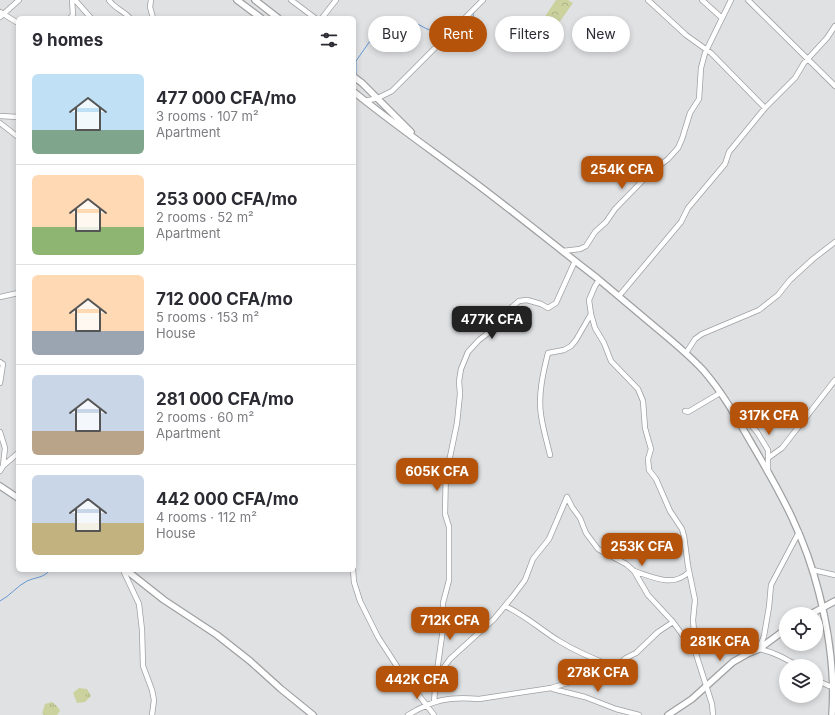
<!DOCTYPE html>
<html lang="en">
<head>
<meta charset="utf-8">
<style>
	body { margin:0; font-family:Inter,sans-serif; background:#f7f7f7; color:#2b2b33; height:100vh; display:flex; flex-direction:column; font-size:15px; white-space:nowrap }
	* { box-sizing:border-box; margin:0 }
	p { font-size:13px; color:#7c7c81 }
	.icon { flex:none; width:22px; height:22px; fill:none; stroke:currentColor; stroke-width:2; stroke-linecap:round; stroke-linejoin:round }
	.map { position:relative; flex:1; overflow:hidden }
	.drawer { position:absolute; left:16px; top:16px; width:340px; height:556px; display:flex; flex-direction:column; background:#fff; border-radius:6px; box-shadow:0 2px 6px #0003 }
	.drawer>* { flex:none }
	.top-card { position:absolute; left:368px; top:16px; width:380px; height:36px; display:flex; gap:8px }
	.controls { position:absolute; left:779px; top:607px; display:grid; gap:8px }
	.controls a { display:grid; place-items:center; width:44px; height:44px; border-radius:50%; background:#fff; box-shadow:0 2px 6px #0003; font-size:20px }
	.price { position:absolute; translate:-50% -34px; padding:0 9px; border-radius:8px; background:#b45309; color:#fff; font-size:13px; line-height:26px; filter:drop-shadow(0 1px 2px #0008) }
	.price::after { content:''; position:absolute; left:50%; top:24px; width:12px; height:9px; margin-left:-6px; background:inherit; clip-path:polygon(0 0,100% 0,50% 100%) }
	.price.current { background:#222; color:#fff }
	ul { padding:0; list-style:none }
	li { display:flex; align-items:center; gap:12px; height:100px; padding:0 16px }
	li+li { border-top:1px solid #e1e1e2 }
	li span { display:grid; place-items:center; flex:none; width:112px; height:80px; border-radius:6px; color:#555 }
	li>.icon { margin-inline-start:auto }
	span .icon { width:48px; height:48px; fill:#fffc; stroke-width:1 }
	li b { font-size:17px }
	h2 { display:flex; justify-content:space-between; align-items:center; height:48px; padding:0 16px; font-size:17px }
	.tag { padding:0 14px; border-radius:18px; background:#fff; box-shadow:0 2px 6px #0003; font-size:14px; line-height:36px }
	.tag.current { background:#b45309; color:#fff }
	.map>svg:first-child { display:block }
	.grass { fill:url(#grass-tufts) }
	.forest { fill:url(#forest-crowns) }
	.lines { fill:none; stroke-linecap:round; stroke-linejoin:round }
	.stream { stroke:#6598d3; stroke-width:1 }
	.minor-casing { stroke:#9fa0a2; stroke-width:6 }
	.tertiary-casing { stroke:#9fa0a2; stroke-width:8 }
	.minor { stroke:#fff; stroke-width:4.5 }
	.tertiary { stroke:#fff; stroke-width:5.5 }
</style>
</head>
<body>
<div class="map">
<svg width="835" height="715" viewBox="0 0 835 715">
	<defs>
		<pattern id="grass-tufts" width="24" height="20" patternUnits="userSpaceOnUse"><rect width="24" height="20" fill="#cbd29e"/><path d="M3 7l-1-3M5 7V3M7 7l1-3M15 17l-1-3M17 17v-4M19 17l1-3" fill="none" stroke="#adb387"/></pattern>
		<pattern id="forest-crowns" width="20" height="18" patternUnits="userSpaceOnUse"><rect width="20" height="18" fill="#cbd29e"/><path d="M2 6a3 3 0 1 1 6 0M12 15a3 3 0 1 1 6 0" fill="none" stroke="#adb387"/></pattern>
	</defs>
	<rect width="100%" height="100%" fill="#e0e1e3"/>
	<!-- grass -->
	<path class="grass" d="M 79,688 L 87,689 L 91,696 L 85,702 L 77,703 L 73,693 Z
		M 52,702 L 58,707 L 60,711 L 57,715 L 44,715 L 42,713 L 45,704 Z"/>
	<!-- forest -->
	<path class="forest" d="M 556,0 L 568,0 L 573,3 L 539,51 L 527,43 Z"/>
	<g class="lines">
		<!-- stream -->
		<path class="stream" d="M 450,35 L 468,42 L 473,42 C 479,34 475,24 473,14 L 474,12
			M 356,76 L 356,61 L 370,41 L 380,35 L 386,23 L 396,20 L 412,21 L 427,29 L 447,34
			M 0,601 C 10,596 17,586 27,581 C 36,577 44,578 50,570"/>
		<!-- minor casing -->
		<g class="minor-casing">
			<path id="minor" d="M 75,0 L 91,18
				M 109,0 C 114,8 124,11 130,18
				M 151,0 L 150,7 L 153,18
				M 291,0 L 315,18
				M 648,0 L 686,35 L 711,53 L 765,108
				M 702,0 L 722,18
				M 748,0 L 835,86
				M 0,12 L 18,23
				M 0,17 L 19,0
				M 70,18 L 73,15 L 72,0
				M 322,18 L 336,0
				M 365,101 L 378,98 L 392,91 L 483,0
				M 0,116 L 18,117
				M 0,123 L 18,137
				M 563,251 L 580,249 L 586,246 L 595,232 L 606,222 L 615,209 L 651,172 L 668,159 L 678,148 L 682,139 L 690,113 L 699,99 L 701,68 L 705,53 L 731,0
				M 599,280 L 595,286 L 589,300 L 591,314 L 595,328 L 604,343 L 611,361 L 638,389 L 643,401 L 645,428 L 651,449 L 648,459 L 649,470 L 656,479 L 670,511 L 682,529 L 684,536 L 688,566 L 695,600 L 693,620 L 696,654 L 712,704 L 713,715
				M 619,296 L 681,222 L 688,208 L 725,164 L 729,152 L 765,108 L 795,78 L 804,63 L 827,38 L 835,26
				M 0,297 L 18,293
				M 686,353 L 695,339 L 702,334 L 759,310 L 778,295 L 790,280 L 813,259 L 835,242
				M 0,362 L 3,364 L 0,383
				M 685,411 L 688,412 L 720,393
				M 738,422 L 749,423 L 757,432 L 768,450 L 768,473
				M 0,432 L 5,448 L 3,466
				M 550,455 C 547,442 543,429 541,415 C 538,395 543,373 548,353 L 564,350 L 571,346 L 576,340 L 591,314
				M 768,458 L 782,448 L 835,380
				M 0,471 L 3,466 L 18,453
				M 567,497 L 572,507 L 580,518 L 586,533 L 598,549 L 626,564 L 634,571 L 648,595 L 673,622 L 695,652
				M 123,570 L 139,604 L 142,630 L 143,666 L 152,690 L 154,700 L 152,715
				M 353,570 L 354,582 L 360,601 L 378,637 L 400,671 L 434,715
				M 813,570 L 835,575
				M 634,571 C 653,577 673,588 689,572
				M 505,606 C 525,615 541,630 559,641 C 577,652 596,660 615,667
				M 798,666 C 786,659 774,652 759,649 L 764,636 L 769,607 L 771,585 L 799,532
				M 436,678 L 443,629 L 443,603 L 449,580 L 449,527 L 445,514 L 446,468 L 450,457 L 457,423 L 460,394 L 459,381 L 461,369 L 468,352 L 479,340 L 496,327 L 512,307 L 519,301 L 527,300 L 541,304 L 548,308 L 556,303 L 575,261
				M 816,680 L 829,686 L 835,685
				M 553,689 L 585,697 L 616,709 L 639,715
				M 434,702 L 436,678 L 450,659 L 494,619 L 513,596 L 525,580 L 533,559 L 549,539 L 567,497
				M 408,715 C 433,700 449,696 479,699 L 551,688 L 606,671 L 615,667 L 626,658 L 636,653 L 658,632 L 673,622"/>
		</g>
		<!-- tertiary casing -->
		<g class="tertiary-casing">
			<path id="tertiary" d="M 237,0 L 261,18
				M 255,0 L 278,18
				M 354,77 L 362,83 L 411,132
				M 354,92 C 391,122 431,150 470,179 C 513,211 554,245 597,278 C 616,294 635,310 654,326 C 671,340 688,354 703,370 C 723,393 738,420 753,446 C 782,495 805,537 819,593 C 829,632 835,674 832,715
				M 0,486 L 18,498
				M 126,570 L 164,600 L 217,635 L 250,661 L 281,689 L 313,715
				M 811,614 L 835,601
				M 668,715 L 692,699 L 733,662 L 747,654 L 759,649 L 786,629"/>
		</g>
		<!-- minor -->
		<use href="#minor" class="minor"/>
		<!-- tertiary -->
		<use href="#tertiary" class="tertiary"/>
	</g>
</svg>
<div class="controls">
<a><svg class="icon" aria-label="locate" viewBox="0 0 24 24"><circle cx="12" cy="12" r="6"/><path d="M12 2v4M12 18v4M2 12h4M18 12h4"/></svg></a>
<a><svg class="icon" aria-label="layers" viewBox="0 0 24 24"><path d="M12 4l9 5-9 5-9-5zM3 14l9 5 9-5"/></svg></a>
</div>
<b class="price" style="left:622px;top:190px">254K CFA</b>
<b class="price current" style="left:492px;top:340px">477K CFA</b>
<b class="price" style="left:769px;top:436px">317K CFA</b>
<b class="price" style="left:437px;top:492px">605K CFA</b>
<b class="price" style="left:642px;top:567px">253K CFA</b>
<b class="price" style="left:450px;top:641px">712K CFA</b>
<b class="price" style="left:720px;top:662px">281K CFA</b>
<b class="price" style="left:598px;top:693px">278K CFA</b>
<b class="price" style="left:417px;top:700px">442K CFA</b>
<div class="top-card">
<a class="tag">Buy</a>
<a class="tag current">Rent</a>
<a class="tag">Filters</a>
<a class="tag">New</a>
</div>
<section class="drawer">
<h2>9 homes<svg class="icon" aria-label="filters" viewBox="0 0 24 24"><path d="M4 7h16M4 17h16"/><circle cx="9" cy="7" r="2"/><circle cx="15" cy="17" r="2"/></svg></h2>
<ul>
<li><span style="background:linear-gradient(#bfe0f5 70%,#7fa58c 0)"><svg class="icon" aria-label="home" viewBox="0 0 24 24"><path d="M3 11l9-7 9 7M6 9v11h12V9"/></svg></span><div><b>477 000 CFA/mo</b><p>3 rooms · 107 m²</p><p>Apartment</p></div></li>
<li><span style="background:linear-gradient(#ffd9b3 65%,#8fb573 0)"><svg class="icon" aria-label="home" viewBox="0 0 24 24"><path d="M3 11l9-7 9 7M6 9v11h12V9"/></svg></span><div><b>253 000 CFA/mo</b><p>2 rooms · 52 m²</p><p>Apartment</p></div></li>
<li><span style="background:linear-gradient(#ffd9b3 70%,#9aa5b1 0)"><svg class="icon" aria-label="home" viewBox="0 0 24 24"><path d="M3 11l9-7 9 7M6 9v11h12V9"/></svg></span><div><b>712 000 CFA/mo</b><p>5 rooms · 153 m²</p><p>House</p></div></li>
<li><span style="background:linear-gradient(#c9d6e8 70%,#b9a48a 0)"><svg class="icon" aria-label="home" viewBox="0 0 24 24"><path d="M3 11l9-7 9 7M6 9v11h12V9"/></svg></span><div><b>281 000 CFA/mo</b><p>2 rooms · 60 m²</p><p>Apartment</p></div></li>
<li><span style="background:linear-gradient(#c9d6e8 60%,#c2b280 0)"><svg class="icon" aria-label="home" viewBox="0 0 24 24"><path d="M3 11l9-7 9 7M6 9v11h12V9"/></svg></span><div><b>442 000 CFA/mo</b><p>4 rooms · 112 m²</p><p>House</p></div></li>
</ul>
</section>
</div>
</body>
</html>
